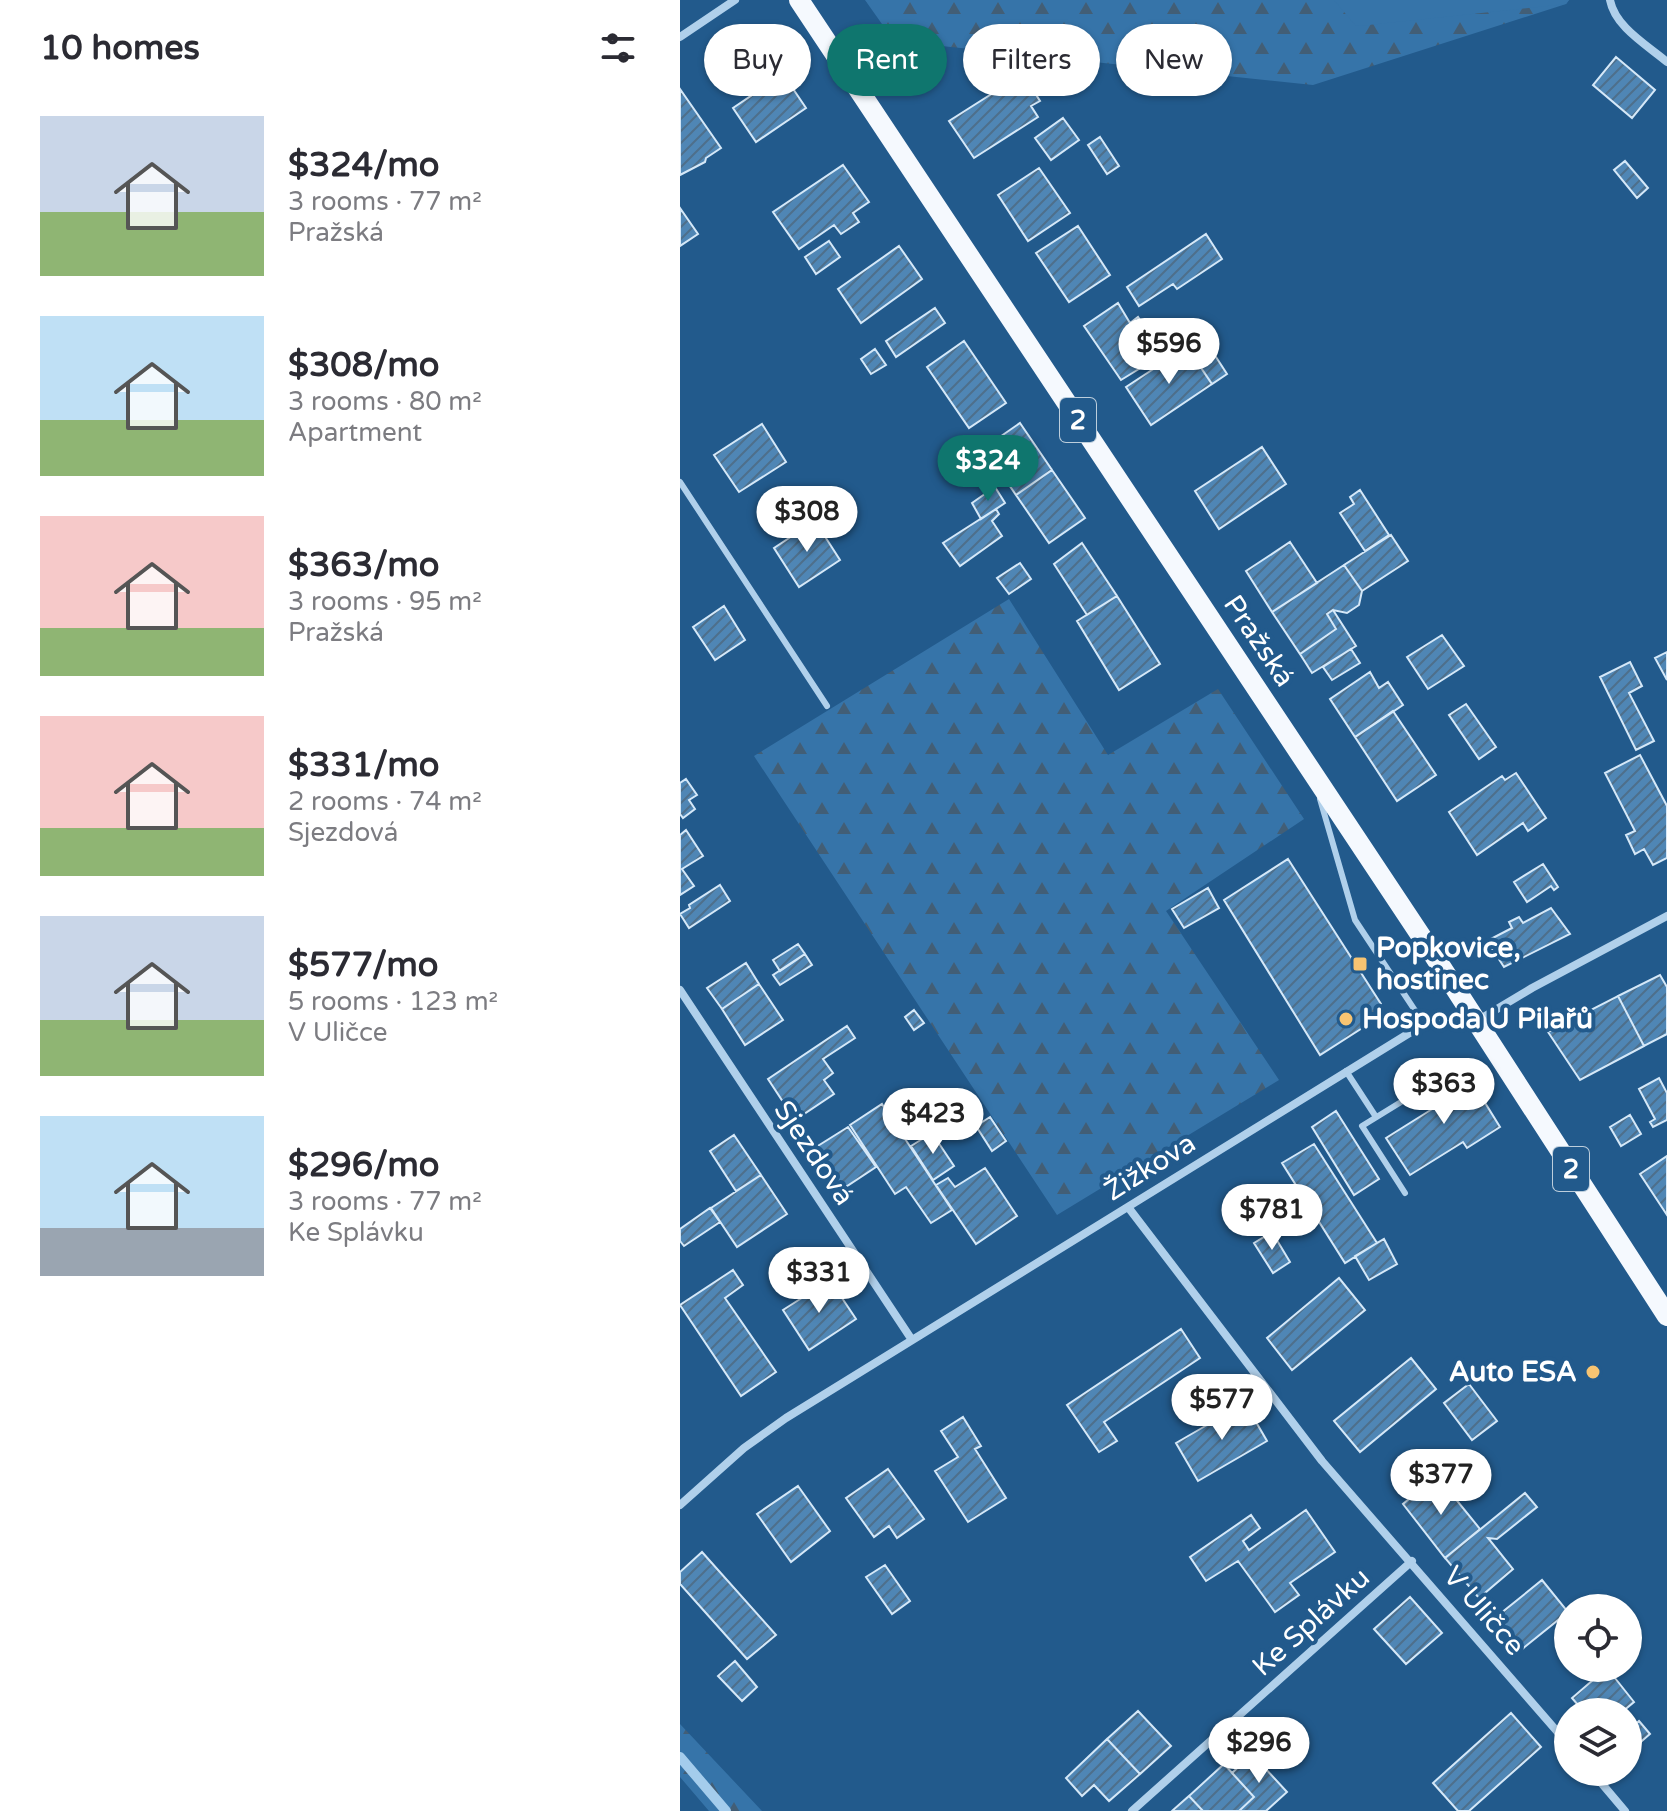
<!DOCTYPE html>
<html lang="en">
<head>
<meta charset="utf-8">
<style>
	body { margin:0; font-family:"Varela Round",sans-serif; background:#f7f7f7; color:#2b2b33; height:100vh; display:flex; flex-direction:column; font-size:30px; white-space:nowrap }
	* { box-sizing:border-box; margin:0 }
	p { font-size:26px; color:#7c7c81 }
	.icon { flex:none; width:44px; height:44px; fill:none; stroke:currentColor; stroke-width:2; stroke-linecap:round; stroke-linejoin:round }
	.map { position:relative; flex:1; overflow:hidden }
	.side { display:flex; flex-direction:column; background:#fff; width:680px }
	.side>* { flex:none }
	.hud { position:absolute; left:24px; top:24px; width:760px; height:72px; display:flex; gap:16px }
	.fabs { position:absolute; left:874px; top:1594px; display:grid; gap:16px }
	.fabs a { display:grid; place-items:center; width:88px; height:88px; border-radius:50%; background:#fff; box-shadow:0 2px 6px #0004; font-size:40px }
	.price { position:absolute; translate:-50% -68px; padding:0 18px; border-radius:28px; background:#fff; color:#222; font-size:26px; line-height:52px; filter:drop-shadow(0 2px 4px #0008) }
	.price::after { content:''; position:absolute; left:50%; top:48px; width:24px; height:18px; margin-left:-12px; background:inherit; clip-path:polygon(0 0,100% 0,50% 100%) }
	.price.current { background:#0f766e; color:#fff }
	ul { padding:0; list-style:none }
	li { display:flex; align-items:center; gap:24px; height:200px; padding:0 40px }
	li span { display:grid; place-items:center; flex:none; width:224px; height:160px; border-radius:0px; color:#555 }
	li>.icon { margin-inline-start:auto }
	span .icon { width:96px; height:96px; fill:#fffc; stroke-width:1 }
	li b { font-size:34px }
	h2 { display:flex; justify-content:space-between; align-items:center; height:96px; padding:0 40px; font-size:34px }
	.tag { padding:0 28px; border-radius:36px; background:#fff; box-shadow:0 2px 6px #0004; font-size:28px; line-height:72px }
	.tag.current { background:#0f766e; color:#fff }
	main { display:flex; flex:1; min-height:0 }
	.map>svg:first-child { display:block }
	.forest { fill:url(#forest-firs) }
	.pitch { fill:#3674a9 }
	.lines { fill:none; stroke-linecap:round; stroke-linejoin:round }
	.stream { stroke:#a4ccec; stroke-width:10 }
	.building { fill:url(#building-hatch); stroke:#d5e8f8; stroke-width:2 }
	.lane { stroke:#b0d0eb; stroke-width:6 }
	.street { stroke:#b0d0eb; stroke-width:8 }
	.primary { stroke:#f5f9fe; stroke-width:20 }
	.poi-dot { fill:#f7c472; stroke:#225a8c; stroke-width:3 }
	.labels { text-anchor:middle; dominant-baseline:central; stroke-width:8; stroke-linejoin:round; paint-order:stroke }
	.shield { fill:#225a8c; stroke:#bdcedc; stroke-width:2 }
	.shield-label { font-size:26px; font-weight:bold; fill:#fff }
	.street-label { font-size:28px; fill:#fff; stroke:#225a8c }
	.poi-label { font-size:28px; font-weight:bold; fill:#fff; stroke:#225a8c; text-anchor:start }
</style>
</head>
<body>
<main>
<section class="side">
<h2>10 homes<svg class="icon" aria-label="filters" viewBox="0 0 24 24"><path d="M4 7h16M4 17h16"/><circle cx="9" cy="7" r="2"/><circle cx="15" cy="17" r="2"/></svg></h2>
<ul>
<li><span style="background:linear-gradient(#c9d6e8 60%,#8fb573 0)"><svg class="icon" aria-label="home" viewBox="0 0 24 24"><path d="M3 11l9-7 9 7M6 9v11h12V9"/></svg></span><div><b>$324/mo</b><p>3 rooms · 77 m²</p><p>Pražská</p></div></li>
<li><span style="background:linear-gradient(#bfe0f5 65%,#8fb573 0)"><svg class="icon" aria-label="home" viewBox="0 0 24 24"><path d="M3 11l9-7 9 7M6 9v11h12V9"/></svg></span><div><b>$308/mo</b><p>3 rooms · 80 m²</p><p>Apartment</p></div></li>
<li><span style="background:linear-gradient(#f6c9c9 70%,#8fb573 0)"><svg class="icon" aria-label="home" viewBox="0 0 24 24"><path d="M3 11l9-7 9 7M6 9v11h12V9"/></svg></span><div><b>$363/mo</b><p>3 rooms · 95 m²</p><p>Pražská</p></div></li>
<li><span style="background:linear-gradient(#f6c9c9 70%,#8fb573 0)"><svg class="icon" aria-label="home" viewBox="0 0 24 24"><path d="M3 11l9-7 9 7M6 9v11h12V9"/></svg></span><div><b>$331/mo</b><p>2 rooms · 74 m²</p><p>Sjezdová</p></div></li>
<li><span style="background:linear-gradient(#c9d6e8 65%,#8fb573 0)"><svg class="icon" aria-label="home" viewBox="0 0 24 24"><path d="M3 11l9-7 9 7M6 9v11h12V9"/></svg></span><div><b>$577/mo</b><p>5 rooms · 123 m²</p><p>V Uličce</p></div></li>
<li><span style="background:linear-gradient(#bfe0f5 70%,#9aa5b1 0)"><svg class="icon" aria-label="home" viewBox="0 0 24 24"><path d="M3 11l9-7 9 7M6 9v11h12V9"/></svg></span><div><b>$296/mo</b><p>3 rooms · 77 m²</p><p>Ke Splávku</p></div></li>
</ul>
</section>
<div class="map">
<svg width="987" height="1811" viewBox="0 0 987 1811">
	<defs>
		<pattern id="forest-firs" width="22" height="20" patternUnits="userSpaceOnUse" patternTransform="scale(2)"><rect width="22" height="20" fill="#3674a9"/><path d="M5 1l3.5 6h-7zM16 11l3.5 6h-7z" fill="#425e76"/></pattern>
		<pattern id="building-hatch" width="6" height="6" patternUnits="userSpaceOnUse" patternTransform="scale(2)"><rect width="6" height="6" fill="#4f86b5"/><path d="M-1 1l2-2M0 6l6-6M5 7l2-2" fill="none" stroke="#4e6f8b"/></pattern>
	</defs>
	<rect width="100%" height="100%" fill="#225a8c"/>
	<!-- forest -->
	<path class="forest" d="M 185,0 L 889,0 L 886,4 L 633,85 L 214,41 Z
		M 329,599 L 428,755 L 538,689 L 624,819 L 486,911 L 599,1080 L 377,1215 L 74,756 Z
		M 0,1724 L 82,1811 L 29,1811 L 0,1777 Z"/>
	<!-- pitch -->
	<path class="pitch" d="M 654,0 L 889,0 L 886,4 L 679,26 L 675,25 Z"/>
	<g class="lines">
		<!-- stream -->
		<path class="stream" d="M 0,1757 L 46,1811"/>
	</g>
	<!-- building -->
	<path class="building" d="M 936,57 L 975,90 L 952,118 L 913,85 Z
		M 103,74 L 126,108 L 76,142 L 53,108 Z
		M 343,74 L 360,101 L 351,106 L 358,117 L 294,158 L 269,121 Z
		M 0,89 L 41,148 L 26,158 L 25,162 L 0,175 Z
		M 383,118 L 399,140 L 371,160 L 355,138 Z
		M 420,137 L 439,166 L 427,174 L 408,145 Z
		M 945,161 L 968,188 L 957,198 L 934,170 Z
		M 163,165 L 189,202 L 173,213 L 179,222 L 161,234 L 154,225 L 119,249 L 93,212 Z
		M 359,168 L 390,213 L 348,241 L 318,195 Z
		M 0,208 L 18,234 L 0,246 Z
		M 398,226 L 430,275 L 389,302 L 356,253 Z
		M 526,234 L 542,259 L 497,289 L 493,284 L 459,306 L 447,287 Z
		M 149,241 L 160,257 L 136,274 L 125,257 Z
		M 219,246 L 242,279 L 181,323 L 158,289 Z
		M 438,303 L 450,323 L 458,317 L 475,342 L 466,348 L 475,359 L 441,380 L 404,326 Z
		M 255,308 L 265,323 L 216,357 L 206,341 Z
		M 523,337 L 547,374 L 532,384 L 507,347 Z
		M 284,341 L 326,403 L 289,428 L 247,367 Z
		M 507,347 L 532,384 L 471,425 L 446,387 Z
		M 195,349 L 206,365 L 191,374 L 181,359 Z
		M 340,423 L 372,470 L 336,495 L 304,448 Z
		M 82,424 L 106,462 L 59,492 L 34,455 Z
		M 582,447 L 606,484 L 539,529 L 515,491 Z
		M 372,470 L 405,518 L 369,543 L 336,495 Z
		M 315,487 L 325,503 L 301,519 L 292,503 Z
		M 680,490 L 709,535 L 685,551 L 660,513 L 674,504 L 670,497 Z
		M 316,509 L 319,514 L 312,521 L 322,536 L 280,566 L 263,543 Z
		M 135,521 L 160,560 L 119,587 L 94,548 Z
		M 711,535 L 728,561 L 682,591 L 664,565 Z
		M 610,542 L 637,583 L 592,612 L 566,571 Z
		M 402,543 L 437,596 L 407,615 L 374,564 Z
		M 340,563 L 351,579 L 329,594 L 317,578 Z
		M 664,565 L 682,591 L 679,605 L 667,613 L 653,610 L 647,614 L 656,629 L 620,654 L 592,612 Z
		M 437,596 L 480,664 L 439,690 L 397,621 Z
		M 44,606 L 65,640 L 35,660 L 13,627 Z
		M 653,610 L 676,646 L 632,673 L 620,654 L 656,629 L 647,614 Z
		M 762,635 L 784,666 L 748,689 L 727,657 Z
		M 671,649 L 680,663 L 652,680 L 643,667 Z
		M 987,652 L 987,680 L 975,658 Z
		M 950,662 L 962,686 L 949,693 L 974,741 L 956,750 L 920,677 Z
		M 690,672 L 699,688 L 708,682 L 723,705 L 675,737 L 650,699 Z
		M 786,704 L 816,747 L 799,759 L 769,715 Z
		M 713,711 L 756,775 L 717,801 L 675,737 Z
		M 960,755 L 987,806 L 987,858 L 973,865 L 964,849 L 955,854 L 946,835 L 955,831 L 925,773 Z
		M 836,773 L 866,818 L 848,831 L 843,823 L 797,855 L 769,812 L 822,776 L 825,780 Z
		M 6,779 L 17,795 L 9,800 L 15,809 L 3,818 L 0,814 L 0,783 Z
		M 6,830 L 23,856 L 2,869 L 14,886 L 0,895 L 0,835 Z
		M 608,859 L 701,1004 L 698,1018 L 640,1055 L 544,900 Z
		M 863,864 L 878,887 L 874,890 L 871,886 L 847,902 L 834,882 Z
		M 40,885 L 50,901 L 9,928 L 0,914 L 10,908 L 9,905 Z
		M 528,888 L 539,908 L 504,928 L 492,909 Z
		M 871,908 L 890,934 L 824,967 L 807,941 L 832,928 L 829,922 L 839,917 L 843,923 Z
		M 118,944 L 125,954 L 100,971 L 93,960 Z
		M 125,954 L 132,965 L 100,985 L 93,975 Z
		M 66,963 L 79,984 L 42,1009 L 27,988 Z
		M 980,975 L 987,987 L 987,1034 L 964,1046 L 938,996 Z
		M 79,984 L 103,1020 L 65,1045 L 42,1009 Z
		M 938,996 L 964,1046 L 900,1080 L 868,1032 Z
		M 234,1010 L 244,1023 L 234,1030 L 225,1017 Z
		M 167,1026 L 175,1038 L 143,1059 L 153,1073 L 144,1080 L 154,1094 L 115,1120 L 88,1079 Z
		M 786,1078 L 794,1085 L 820,1127 L 787,1148 L 783,1142 L 730,1175 L 706,1138 L 757,1106 L 750,1095 L 778,1079 Z
		M 979,1078 L 987,1093 L 987,1120 L 973,1127 L 970,1122 L 975,1119 L 959,1089 Z
		M 202,1104 L 272,1210 L 251,1223 L 226,1187 L 215,1194 L 170,1125 Z
		M 656,1111 L 699,1179 L 674,1195 L 632,1127 Z
		M 950,1115 L 961,1134 L 941,1146 L 930,1127 Z
		M 310,1117 L 326,1141 L 312,1151 L 296,1126 Z
		M 168,1127 L 196,1167 L 161,1190 L 133,1149 Z
		M 252,1133 L 274,1166 L 253,1180 L 231,1146 Z
		M 54,1135 L 81,1175 L 56,1191 L 30,1151 Z
		M 634,1144 L 697,1243 L 665,1263 L 602,1163 Z
		M 987,1156 L 987,1215 L 960,1174 Z
		M 305,1168 L 337,1216 L 296,1244 L 256,1185 L 268,1178 L 275,1187 Z
		M 81,1175 L 107,1214 L 57,1247 L 31,1208 Z
		M 30,1208 L 40,1222 L 4,1246 L 0,1241 L 0,1229 Z
		M 592,1232 L 610,1262 L 593,1273 L 574,1243 Z
		M 704,1239 L 717,1264 L 689,1280 L 675,1256 Z
		M 53,1270 L 63,1285 L 45,1298 L 96,1372 L 61,1396 L 0,1305 Z
		M 659,1278 L 685,1310 L 612,1370 L 587,1338 Z
		M 150,1280 L 176,1319 L 129,1350 L 103,1310 Z
		M 501,1329 L 520,1358 L 424,1422 L 437,1441 L 419,1452 L 387,1405 Z
		M 731,1358 L 756,1389 L 680,1452 L 654,1421 Z
		M 789,1384 L 817,1421 L 792,1440 L 764,1403 Z
		M 565,1403 L 587,1441 L 518,1481 L 496,1443 Z
		M 283,1417 L 301,1446 L 295,1449 L 326,1498 L 288,1522 L 255,1471 L 278,1457 L 261,1431 Z
		M 208,1469 L 244,1519 L 217,1538 L 209,1526 L 194,1537 L 166,1498 Z
		M 757,1476 L 800,1529 L 765,1558 L 723,1504 Z
		M 118,1486 L 150,1531 L 111,1562 L 77,1514 Z
		M 845,1493 L 857,1507 L 817,1539 L 808,1538 L 833,1569 L 799,1598 L 765,1558 Z
		M 626,1510 L 655,1552 L 610,1583 L 619,1595 L 595,1612 L 558,1561 L 526,1581 L 510,1557 L 571,1515 L 580,1528 L 563,1541 L 569,1550 Z
		M 22,1552 L 96,1635 L 67,1659 L 0,1584 L 0,1572 Z
		M 205,1565 L 230,1601 L 212,1614 L 186,1577 Z
		M 862,1580 L 888,1612 L 841,1650 L 815,1618 Z
		M 730,1597 L 762,1633 L 726,1664 L 694,1629 Z
		M 55,1661 L 77,1687 L 62,1701 L 38,1676 Z
		M 927,1668 L 954,1702 L 942,1712 L 904,1712 L 892,1698 Z
		M 458,1711 L 491,1746 L 460,1774 L 427,1739 Z
		M 831,1713 L 861,1747 L 789,1811 L 778,1811 L 753,1783 Z
		M 959,1721 L 970,1734 L 948,1753 L 948,1731 Z
		M 427,1739 L 460,1774 L 429,1801 L 414,1785 L 402,1796 L 386,1778 Z
		M 572,1754 L 607,1792 L 586,1811 L 559,1811 L 574,1797 L 552,1773 Z
		M 544,1764 L 574,1797 L 559,1811 L 523,1811 L 509,1796 Z
		M 509,1796 L 523,1811 L 492,1811 Z"/>
	<g class="lines">
		<!-- lane -->
		<path class="lane" d="M 0,482 L 147,706
			M 640,799 L 675,920 L 744,1024
			M 666,1071 L 696,1117
			M 725,1193 L 682,1126 L 760,1078"/>
		<!-- street -->
		<path class="street" d="M 930,0 C 935,27 967,45 987,62
			M 0,37 L 55,0
			M 0,990 L 232,1340
			M 448,1207 L 642,1461 L 888,1744
			M 0,1505 L 64,1448 L 106,1418 L 744,1024 L 797,1021 L 852,988 L 987,916
			M 912,1772 L 945,1811
			M 452,1811 L 732,1561"/>
		<!-- primary -->
		<path class="primary" d="M 119,0 L 749,948 L 987,1316"/>
	</g>
	<!-- markers -->
	<g class="poi-dot">
		<rect x="672" y="956" width="16" height="16" rx="4"/>
		<circle cx="666" cy="1019" r="8"/>
		<circle cx="913" cy="1372" r="8"/>
	</g>
	<g class="labels">
		<!-- shield labels -->
		<g class="shield">
			<rect x="380" y="398" width="36" height="44" rx="6"/>
			<rect x="873" y="1147" width="36" height="44" rx="6"/>
		</g>
		<g class="shield-label">
			<text x="398" y="420">2</text>
			<text x="891" y="1169">2</text>
		</g>
		<!-- street labels -->
		<g class="street-label">
			<text transform="translate(579 641) rotate(56)">Pražská</text>
			<text transform="translate(134 1153) rotate(56)">Sjezdová</text>
			<text transform="translate(470 1167) rotate(-32)">Žižkova</text>
			<text transform="translate(804 1611) rotate(49)">V Uličce</text>
			<text transform="translate(631 1622) rotate(-42)">Ke Splávku</text>
		</g>
		<!-- poi labels -->
		<g class="poi-label">
			<text x="696" y="948">Popkovice,<tspan x="696" dy="32">hostinec</tspan></text>
			<text x="682" y="1019">Hospoda U Pilařů</text>
			<text x="897" y="1372" text-anchor="end">Auto ESA</text>
		</g>
	</g>
</svg>
<div class="fabs">
<a><svg class="icon" aria-label="locate" viewBox="0 0 24 24"><circle cx="12" cy="12" r="6"/><path d="M12 2v4M12 18v4M2 12h4M18 12h4"/></svg></a>
<a><svg class="icon" aria-label="layers" viewBox="0 0 24 24"><path d="M12 4l9 5-9 5-9-5zM3 14l9 5 9-5"/></svg></a>
</div>
<b class="price" style="left:489px;top:386px">$596</b>
<b class="price current" style="left:308px;top:503px">$324</b>
<b class="price" style="left:127px;top:554px">$308</b>
<b class="price" style="left:764px;top:1126px">$363</b>
<b class="price" style="left:253px;top:1156px">$423</b>
<b class="price" style="left:592px;top:1252px">$781</b>
<b class="price" style="left:139px;top:1315px">$331</b>
<b class="price" style="left:542px;top:1442px">$577</b>
<b class="price" style="left:761px;top:1517px">$377</b>
<b class="price" style="left:579px;top:1785px">$296</b>
<div class="hud">
<a class="tag">Buy</a>
<a class="tag current">Rent</a>
<a class="tag">Filters</a>
<a class="tag">New</a>
</div>
</div>
</main>
</body>
</html>
